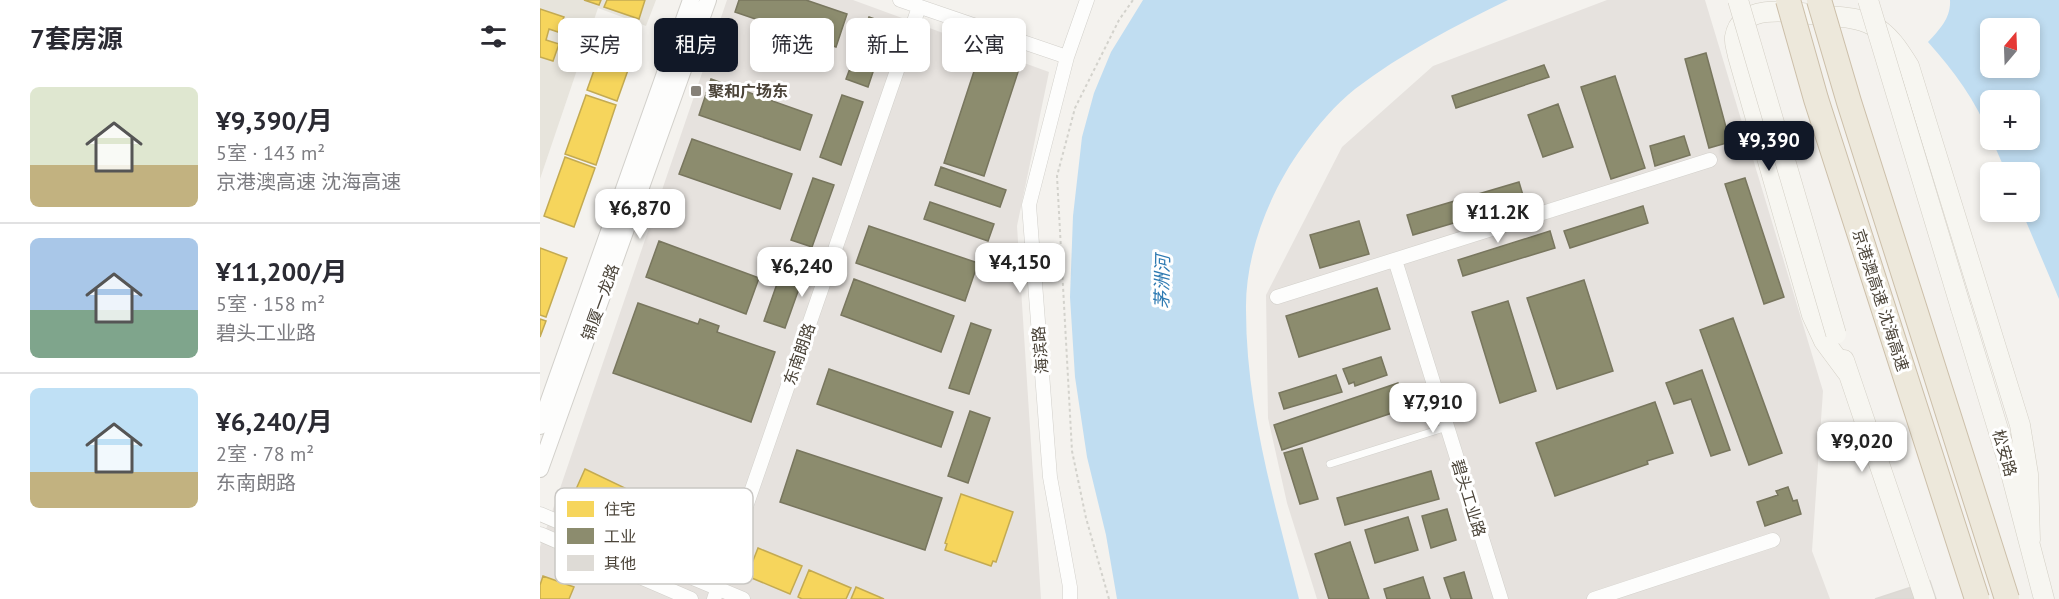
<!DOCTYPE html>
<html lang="zh">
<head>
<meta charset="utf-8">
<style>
	body { margin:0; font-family:"PT Sans","Noto Sans SC",sans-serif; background:#f2f2f3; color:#2b2b33; height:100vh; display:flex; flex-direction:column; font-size:22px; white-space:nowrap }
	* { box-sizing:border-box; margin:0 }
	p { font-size:20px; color:#7c7c81 }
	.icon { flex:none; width:33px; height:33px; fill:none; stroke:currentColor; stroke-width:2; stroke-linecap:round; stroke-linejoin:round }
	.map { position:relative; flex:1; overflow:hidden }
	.sheet { display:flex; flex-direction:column; background:#fff; width:540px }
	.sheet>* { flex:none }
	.guide { position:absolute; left:18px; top:18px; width:570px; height:54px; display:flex; gap:12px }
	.needle { width:39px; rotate:19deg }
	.controls { position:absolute; left:1440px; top:18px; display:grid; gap:12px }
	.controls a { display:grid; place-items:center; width:60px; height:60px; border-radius:9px; background:#fff; box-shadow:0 3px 9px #0003; font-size:30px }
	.price { position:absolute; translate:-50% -51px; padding:0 14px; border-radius:12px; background:#fff; color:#222; font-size:20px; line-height:39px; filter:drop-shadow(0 2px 3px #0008) }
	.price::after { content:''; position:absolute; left:50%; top:36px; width:18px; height:14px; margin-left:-9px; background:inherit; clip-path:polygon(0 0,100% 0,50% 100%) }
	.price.current { background:#111827; color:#fff }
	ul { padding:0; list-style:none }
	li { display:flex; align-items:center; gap:18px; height:150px; padding:0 30px }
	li+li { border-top:2px solid #e1e1e2 }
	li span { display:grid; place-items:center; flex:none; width:168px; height:120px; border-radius:9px; color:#555 }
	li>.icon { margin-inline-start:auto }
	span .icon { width:72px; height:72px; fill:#fffc; stroke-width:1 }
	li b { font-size:26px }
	h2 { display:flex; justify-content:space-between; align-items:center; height:72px; padding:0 30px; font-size:26px }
	.tag { padding:0 21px; border-radius:9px; background:#fff; box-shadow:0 3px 9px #0003; font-size:21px; line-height:54px }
	.tag.current { background:#111827; color:#fff }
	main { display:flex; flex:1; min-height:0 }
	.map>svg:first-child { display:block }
	.residential { fill:#e7e4dc }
	.industrial { fill:#e6e2de }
	.water { fill:#c0ddf1; fill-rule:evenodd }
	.homes { fill:#f6d55c; stroke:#c3aa52; stroke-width:1.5 }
	.industry { fill:#8c8c6e; stroke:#78765e; stroke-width:1.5 }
	.building { fill:#dedbd6; stroke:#dcd9d4; stroke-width:1.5 }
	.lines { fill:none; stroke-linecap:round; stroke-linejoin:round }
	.service-casing { stroke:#d2d0cb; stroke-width:8 }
	.minor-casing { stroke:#d2d0cb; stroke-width:15 }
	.tertiary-casing { stroke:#d2d0cb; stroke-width:18 }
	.secondary-casing { stroke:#d3cfc5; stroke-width:21 }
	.path { stroke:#d3d2cc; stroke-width:2; stroke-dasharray:3 3; stroke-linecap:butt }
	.service { stroke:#fdfdfc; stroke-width:7 }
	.minor { stroke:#fdfdfc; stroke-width:14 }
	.tertiary { stroke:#fdfdfc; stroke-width:16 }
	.secondary { stroke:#f7f6f1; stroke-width:20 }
	.secondary-bridge-casing { stroke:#d3cfc5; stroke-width:21; stroke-linecap:butt }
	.motorway-bridge-casing { stroke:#ccbfa9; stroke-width:26; stroke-linecap:butt }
	.secondary-bridge { stroke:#f7f6f1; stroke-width:20 }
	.motorway-bridge { stroke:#ede8db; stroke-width:24 }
	.poi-dot { fill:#868178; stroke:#fff; stroke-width:2 }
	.labels { text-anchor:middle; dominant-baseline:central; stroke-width:6; stroke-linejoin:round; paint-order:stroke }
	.poi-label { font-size:16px; font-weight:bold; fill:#4b4439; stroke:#fff; text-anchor:start }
	.street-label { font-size:16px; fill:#4b4439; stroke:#fff }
	.water-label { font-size:18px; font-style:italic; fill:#2e7ab2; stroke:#fff }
	.key { fill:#fff; stroke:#c9c7c4; stroke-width:1.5 }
	.key-label { font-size:16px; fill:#4b4439 }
</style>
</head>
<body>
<main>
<section class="sheet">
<h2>7套房源<svg class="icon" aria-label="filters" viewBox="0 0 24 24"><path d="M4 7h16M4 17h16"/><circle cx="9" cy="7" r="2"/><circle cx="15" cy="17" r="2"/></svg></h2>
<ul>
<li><span style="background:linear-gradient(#dfe7d0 65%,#c2b280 0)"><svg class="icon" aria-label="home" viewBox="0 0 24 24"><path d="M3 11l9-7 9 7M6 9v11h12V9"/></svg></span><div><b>¥9,390/月</b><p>5室 · 143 m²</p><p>京港澳高速 沈海高速</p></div></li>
<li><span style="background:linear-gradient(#a9c7e8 60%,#7fa58c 0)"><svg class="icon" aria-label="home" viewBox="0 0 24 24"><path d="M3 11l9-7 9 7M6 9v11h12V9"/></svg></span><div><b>¥11,200/月</b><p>5室 · 158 m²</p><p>碧头工业路</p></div></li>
<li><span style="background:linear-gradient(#bfe0f5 70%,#c2b280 0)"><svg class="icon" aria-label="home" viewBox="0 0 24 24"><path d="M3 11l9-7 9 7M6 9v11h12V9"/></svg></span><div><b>¥6,240/月</b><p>2室 · 78 m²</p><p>东南朗路</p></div></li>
</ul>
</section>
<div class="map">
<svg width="1519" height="599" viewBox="0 0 1519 599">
	<rect width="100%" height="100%" fill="#f4f2ee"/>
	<!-- residential -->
	<path class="residential" d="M 0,0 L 116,0 L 106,26 L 58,8 L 0,179 Z"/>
	<!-- industrial -->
	<path class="industrial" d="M 187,0 L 313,0 L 509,72 L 477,226 L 501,599 L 0,599 L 0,547 Z
		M 1067,0 L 1165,0 L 1283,391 L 1272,551 L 1290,599 L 777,599 L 747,503 L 728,418 L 726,295 L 802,147 L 893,66 Z"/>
	<!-- water -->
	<path class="water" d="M 603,0 L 968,0 C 915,26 862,53 815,89 C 795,105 778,125 763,146 C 730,191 705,253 706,310 C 706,409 735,504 759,599 L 577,599 L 566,535 L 547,457 L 535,377 L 530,297 L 533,216 L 542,137 L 554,93 L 571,52 Z
		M 1410,0 L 1519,0 L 1519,299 L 1482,212 L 1490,212 L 1490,172 L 1466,172 L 1452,140 L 1490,140 L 1490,100 L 1450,100 L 1450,136 C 1436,101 1414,71 1388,42 C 1400,29 1411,18 1410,0 ZM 1450,28 L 1490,28 L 1490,68 L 1450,68 Z"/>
	<!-- homes -->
	<path class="homes" d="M 44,0 L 61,0 L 59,5 Z
		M 67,0 L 105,0 L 99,19 L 64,7 Z
		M 0,9 L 24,17 L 18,32 L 9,29 L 6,40 L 19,44 L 13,61 L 0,57 Z
		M 68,31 L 98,42 L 77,101 L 47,90 Z
		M 46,95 L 76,105 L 56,165 L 25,154 Z
		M 25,157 L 55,168 L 34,227 L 4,216 Z
		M 0,248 L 27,258 L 6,317 L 0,315 Z
		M 0,319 L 6,321 L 0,337 Z
		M 45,469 L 85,488 L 73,514 L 33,496 Z
		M 421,494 L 473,512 L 456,562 L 453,561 L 451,566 L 405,550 L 407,544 L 405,543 Z
		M 218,548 L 262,566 L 250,594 L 207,576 Z
		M 269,570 L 311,588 L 306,599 L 262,599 L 258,597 Z
		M 3,576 L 34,587 L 29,599 L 0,599 L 0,585 Z
		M 316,587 L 344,599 L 311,599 Z"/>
	<!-- industry -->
	<path class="industry" d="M 199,0 L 266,0 L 307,14 L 296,47 L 195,12 Z
		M 329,17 L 349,24 L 328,87 L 306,79 Z
		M 1166,53 L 1190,142 L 1169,148 L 1145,59 Z
		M 439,56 L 479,69 L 444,176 L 404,163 Z
		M 1004,65 L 1009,77 L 916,108 L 912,96 Z
		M 1075,76 L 1105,168 L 1071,179 L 1041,87 Z
		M 171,79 L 272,115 L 260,150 L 159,115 Z
		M 302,95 L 323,102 L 301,165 L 280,157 Z
		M 1018,104 L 1033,147 L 1003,157 L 988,115 Z
		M 1144,136 L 1150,155 L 1115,166 L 1110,146 Z
		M 152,139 L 252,174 L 240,209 L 139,174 Z
		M 401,167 L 466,190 L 460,207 L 395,185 Z
		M 273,178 L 294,185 L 272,247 L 251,240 Z
		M 1205,178 L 1244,297 L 1224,304 L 1185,184 Z
		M 979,182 L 985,202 L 873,235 L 867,215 Z
		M 390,202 L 454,224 L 448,241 L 384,219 Z
		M 1103,206 L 1108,223 L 1030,248 L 1024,231 Z
		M 819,221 L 829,254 L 780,268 L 770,235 Z
		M 329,226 L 438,263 L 425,301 L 316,263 Z
		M 1010,231 L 1015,248 L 923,276 L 918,260 Z
		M 119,241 L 219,278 L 206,314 L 106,277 Z
		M 246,258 L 267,266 L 245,328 L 224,321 Z
		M 314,279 L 414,316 L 401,352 L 301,315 Z
		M 1044,280 L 1073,371 L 1017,389 L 987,298 Z
		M 837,288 L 850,329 L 759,357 L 746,316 Z
		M 968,301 L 996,391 L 960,403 L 932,312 Z
		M 98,303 L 158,324 L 160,319 L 179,326 L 177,332 L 235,352 L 211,422 L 73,373 Z
		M 1193,318 L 1242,453 L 1209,465 L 1160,330 Z
		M 431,323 L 451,330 L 429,394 L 409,388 Z
		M 841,357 L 847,375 L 815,386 L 814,382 L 809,384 L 803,369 Z
		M 289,369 L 413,412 L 401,447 L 277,404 Z
		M 1162,370 L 1190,450 L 1171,456 L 1151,399 L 1134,404 L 1126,383 Z
		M 796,375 L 802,392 L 744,409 L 739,393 Z
		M 858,383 L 867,408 L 742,450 L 734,425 Z
		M 1115,402 L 1133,453 L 1107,461 L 1108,464 L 1015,496 L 996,443 Z
		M 430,411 L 450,418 L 428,483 L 408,476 Z
		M 762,448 L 778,499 L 760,504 L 744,453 Z
		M 257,450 L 402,498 L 385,550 L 240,502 Z
		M 891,471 L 899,499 L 805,525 L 797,498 Z
		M 1248,487 L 1253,501 L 1257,500 L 1261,514 L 1225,526 L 1217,502 L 1238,495 L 1236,491 Z
		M 907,509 L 916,540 L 891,548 L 882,516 Z
		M 868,517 L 878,550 L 835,563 L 825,530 Z
		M 810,542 L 829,599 L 789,599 L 775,554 Z
		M 924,572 L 932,599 L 911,599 L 904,578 Z
		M 883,577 L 890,599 L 847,599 L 844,589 Z"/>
	<!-- building -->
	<path class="building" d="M 1390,581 L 1396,599 L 1335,599 Z"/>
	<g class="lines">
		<!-- service casing -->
		<g class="service-casing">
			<path id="service" d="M 790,464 L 907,427"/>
		</g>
		<!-- minor casing -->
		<g class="minor-casing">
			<path id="minor" d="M 360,0 L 527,57
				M 855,260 L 961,599
				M 737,297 L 1170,160
				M 0,514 L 203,599
				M 0,534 L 151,599
				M 174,599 L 379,7
				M 530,599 L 530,587 L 510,477 L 489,205 L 527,57 L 547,0
				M 1054,599 L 1233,540"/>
		</g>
		<!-- tertiary casing -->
		<g class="tertiary-casing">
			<path id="tertiary" d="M 0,426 L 151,0
				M 0,469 L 168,0"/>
		</g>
		<!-- secondary casing -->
		<g class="secondary-casing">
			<path id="secondary" d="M 1421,308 L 1468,462 L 1504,599
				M 1304,360 L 1385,599
				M 1307,372 L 1284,341 L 1272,315 L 1198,56 C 1197,50 1194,43 1195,37 C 1201,2 1253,12 1277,15 C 1294,17 1315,16 1332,25 C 1349,34 1359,50 1369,66 L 1480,425 L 1488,474 L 1490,540"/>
		</g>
		<!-- path -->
		<path class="path" d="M 569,599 L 546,518 L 532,451 L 517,176 L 535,108 L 579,20 L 593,0"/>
		<!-- service -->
		<use href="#service" class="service"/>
		<!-- minor -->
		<use href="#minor" class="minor"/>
		<!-- tertiary -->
		<use href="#tertiary" class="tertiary"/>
		<!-- secondary -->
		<use href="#secondary" class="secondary"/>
		<!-- secondary-bridge casing -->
		<g class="secondary-bridge-casing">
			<path id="secondary-bridge" d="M 1198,0 L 1296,334
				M 1328,0 L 1421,308"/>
		</g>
		<!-- motorway-bridge casing -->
		<g class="motorway-bridge-casing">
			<path id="motorway-bridge" d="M 1248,0 L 1276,99 L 1437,599
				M 1279,0 L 1309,102 L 1467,599"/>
		</g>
		<!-- secondary-bridge -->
		<use href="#secondary-bridge" class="secondary-bridge"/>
		<!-- motorway-bridge -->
		<use href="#motorway-bridge" class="motorway-bridge"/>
	</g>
	<!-- markers -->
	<rect class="poi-dot" x="150" y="85" width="12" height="12" rx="3"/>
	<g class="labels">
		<!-- poi labels -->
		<g class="poi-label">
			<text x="168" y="91">聚和广场东</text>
		</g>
		<!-- street labels -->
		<g class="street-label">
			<text transform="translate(1341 300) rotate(72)">京港澳高速 沈海高速</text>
			<text transform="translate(60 302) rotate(-70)">锦厦一龙路</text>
			<text transform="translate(500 350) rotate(-95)">海滨路</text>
			<text transform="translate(259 354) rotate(-71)">东南朗路</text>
			<text transform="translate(1465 453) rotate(74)">松安路</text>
			<text transform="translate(929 498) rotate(73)">碧头工业路</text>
		</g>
		<!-- water labels -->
		<g class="water-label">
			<text transform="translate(622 282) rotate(-89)">茅洲河</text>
		</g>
	</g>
	<!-- legend -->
	<rect x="15" y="488" width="198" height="96" rx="9" class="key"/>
	<rect x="27" y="501" width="27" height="16" fill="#f6d55c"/>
	<rect x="27" y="528" width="27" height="16" fill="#8c8c6e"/>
	<rect x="27" y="555" width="27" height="16" fill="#dedbd6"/>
	<g class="key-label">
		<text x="64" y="515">住宅</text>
		<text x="64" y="542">工业</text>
		<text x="64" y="569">其他</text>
	</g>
</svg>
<div class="controls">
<a><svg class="needle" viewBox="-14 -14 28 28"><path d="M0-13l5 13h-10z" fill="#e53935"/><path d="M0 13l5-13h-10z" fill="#7c7c81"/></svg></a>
<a>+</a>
<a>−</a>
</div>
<b class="price current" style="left:1229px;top:172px">¥9,390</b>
<b class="price" style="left:100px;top:240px">¥6,870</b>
<b class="price" style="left:958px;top:244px">¥11.2K</b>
<b class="price" style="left:480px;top:294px">¥4,150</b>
<b class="price" style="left:262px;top:298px">¥6,240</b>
<b class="price" style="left:893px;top:434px">¥7,910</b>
<b class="price" style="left:1322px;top:473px">¥9,020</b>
<div class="guide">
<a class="tag">买房</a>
<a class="tag current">租房</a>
<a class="tag">筛选</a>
<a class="tag">新上</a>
<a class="tag">公寓</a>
</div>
</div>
</main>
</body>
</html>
